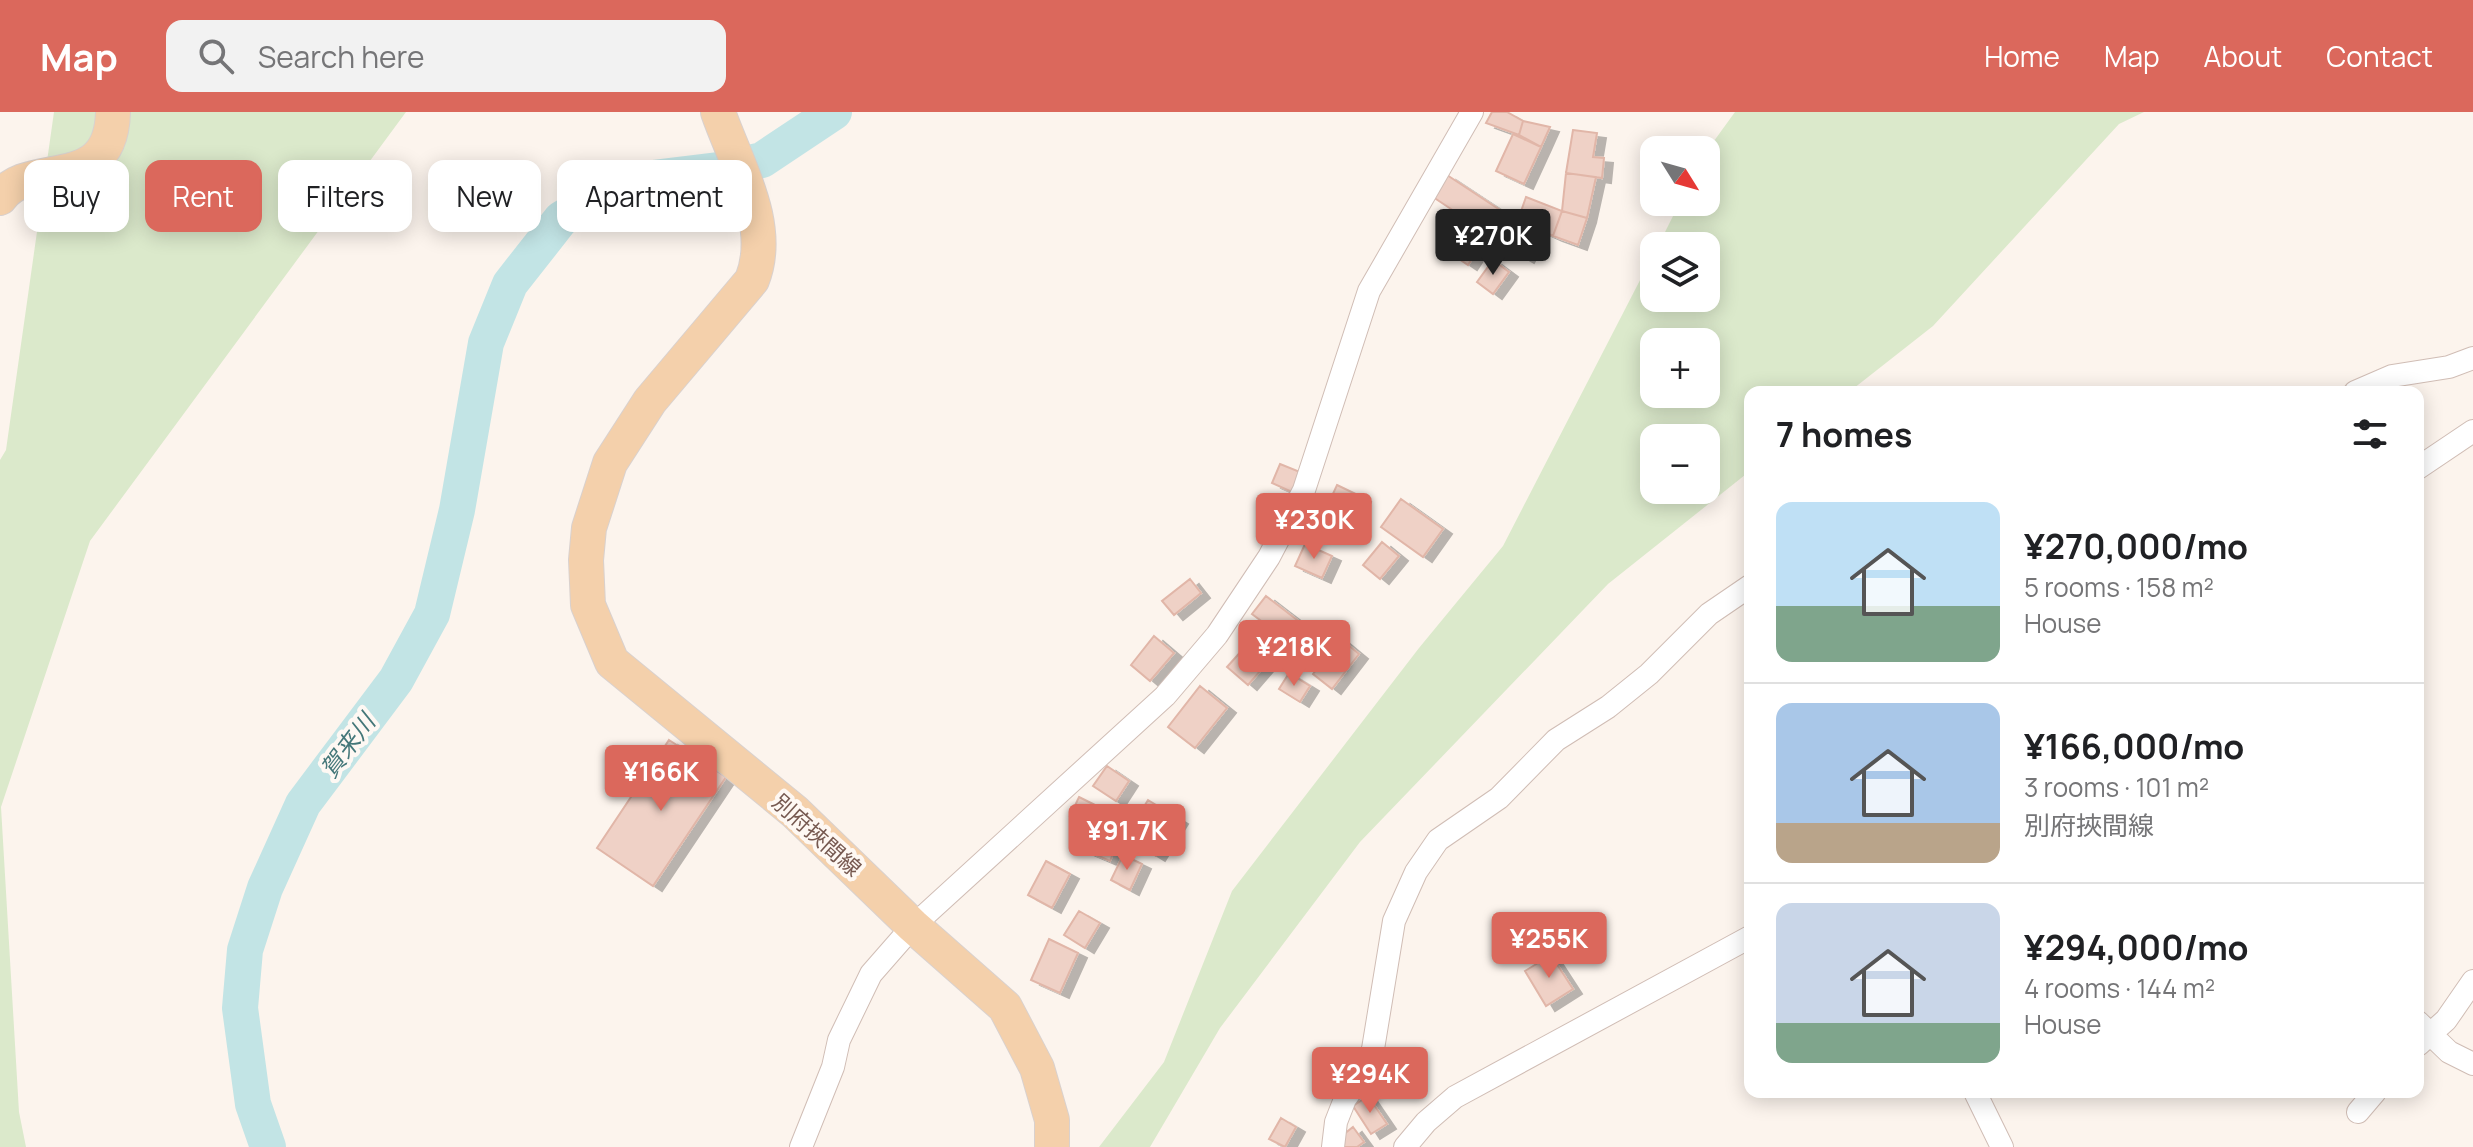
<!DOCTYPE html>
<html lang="en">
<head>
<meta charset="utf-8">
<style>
	body { margin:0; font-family:Manrope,"Noto Sans JP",sans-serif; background:#f2f2f2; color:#202124; height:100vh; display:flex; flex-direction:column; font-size:30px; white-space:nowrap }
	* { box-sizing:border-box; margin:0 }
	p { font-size:26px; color:#757577 }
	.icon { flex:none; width:44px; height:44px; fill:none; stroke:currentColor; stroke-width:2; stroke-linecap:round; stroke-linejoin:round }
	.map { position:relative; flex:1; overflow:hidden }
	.details { position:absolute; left:1744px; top:274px; width:680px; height:712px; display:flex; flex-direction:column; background:#fff; border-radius:16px; box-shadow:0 4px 20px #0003 }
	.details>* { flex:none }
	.top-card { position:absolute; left:24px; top:48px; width:760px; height:72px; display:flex; gap:16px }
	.needle { width:52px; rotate:127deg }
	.buttons { position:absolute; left:1640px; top:24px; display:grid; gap:16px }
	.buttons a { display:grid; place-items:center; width:80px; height:80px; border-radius:16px; background:#fff; box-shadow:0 4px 20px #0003; font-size:40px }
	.price { position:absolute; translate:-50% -68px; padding:0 18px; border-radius:8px; background:#db685c; color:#fff; font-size:26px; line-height:52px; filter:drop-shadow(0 2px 4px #0008) }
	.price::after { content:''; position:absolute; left:50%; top:48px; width:24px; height:18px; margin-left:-12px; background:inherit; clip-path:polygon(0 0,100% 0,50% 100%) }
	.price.current { background:#222; color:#fff }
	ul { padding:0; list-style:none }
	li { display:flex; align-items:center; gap:24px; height:200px; padding:0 32px }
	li+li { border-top:2px solid #e0e0e0 }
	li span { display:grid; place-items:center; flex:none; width:224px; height:160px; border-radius:16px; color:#555 }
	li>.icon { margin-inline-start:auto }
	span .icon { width:96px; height:96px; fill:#fffc; stroke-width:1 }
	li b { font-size:34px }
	h2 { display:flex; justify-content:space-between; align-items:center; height:96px; padding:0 32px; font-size:34px }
	.pill { padding:0 28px; border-radius:16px; background:#fff; box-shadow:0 4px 20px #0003; font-size:28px; line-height:72px }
	.pill.current { background:#db685c; color:#fff }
	header { display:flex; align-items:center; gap:48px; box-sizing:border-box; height:112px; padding:0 40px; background:#db685c; color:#fff }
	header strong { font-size:38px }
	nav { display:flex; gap:44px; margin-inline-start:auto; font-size:28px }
	.search { width:560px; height:72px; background:#f2f2f2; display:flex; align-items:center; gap:20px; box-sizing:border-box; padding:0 28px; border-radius:16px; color:#757577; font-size:30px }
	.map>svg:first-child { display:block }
	.green { fill:#dbe9cb; fill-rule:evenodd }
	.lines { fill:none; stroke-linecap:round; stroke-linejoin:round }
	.river { stroke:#c2e4e5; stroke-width:36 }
	.building { fill:#efd1c6; stroke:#e1b6a8; stroke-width:2; filter:url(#shadow) }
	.street-casing { stroke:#d0bdb5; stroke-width:24 }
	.primary-casing { stroke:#d9d1ce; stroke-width:36 }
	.street { stroke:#fff; stroke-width:22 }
	.primary { stroke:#f4d0ab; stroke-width:34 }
	.labels { text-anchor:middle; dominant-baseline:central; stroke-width:8; stroke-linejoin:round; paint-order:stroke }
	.street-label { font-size:22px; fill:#765950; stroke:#fef8f3 }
	.water-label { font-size:24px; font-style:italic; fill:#447779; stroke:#fef8f3 }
</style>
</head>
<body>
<header>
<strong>Map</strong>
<div class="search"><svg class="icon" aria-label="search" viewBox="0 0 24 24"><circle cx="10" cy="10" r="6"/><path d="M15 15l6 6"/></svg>Search here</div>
<nav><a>Home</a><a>Map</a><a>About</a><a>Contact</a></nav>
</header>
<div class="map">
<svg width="2473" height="1035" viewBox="0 0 2473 1035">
	<defs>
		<filter id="shadow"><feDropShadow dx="9" dy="5" stdDeviation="0" flood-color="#0004"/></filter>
	</defs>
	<rect width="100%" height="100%" fill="#fcf4ed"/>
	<!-- green -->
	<path class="green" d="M 54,0 L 406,0 L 90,429 L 1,695 L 19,1000 L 26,1035 L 0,1035 L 0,348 L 6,338 Z
		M 1735,0 L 2144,0 L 2119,12 L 1933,214 L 1849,280 L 1750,280 L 1750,359 L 1608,472 L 1360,730 L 1220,916 L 1150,1035 L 1099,1035 L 1164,950 L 1232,779 L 1419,536 L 1503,434 L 1654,141 L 1654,186 L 1706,186 L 1706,134 L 1658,134 L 1680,90 L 1706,90 L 1706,40 ZM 1654,230 L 1706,230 L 1706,282 L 1654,282 ZM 1654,326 L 1706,326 L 1706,378 L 1654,378 Z"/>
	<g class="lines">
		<!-- river -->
		<path class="river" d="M 268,1035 L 253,992 L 240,896 L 245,838 L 265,776 L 303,692 L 396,568 L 432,502 L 457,398 L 486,231 L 510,172 L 561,107 L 597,85 L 636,68 L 718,58 L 762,48 L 834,0"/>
	</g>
	<!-- building -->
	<path class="building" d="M 1492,0 L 1507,0 L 1523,9 L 1519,23 L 1486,11 Z
		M 1523,9 L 1550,15 L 1541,35 L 1519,23 Z
		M 1573,18 L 1597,21 L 1593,45 L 1604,46 L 1602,66 L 1566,61 Z
		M 1513,22 L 1541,35 L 1524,72 L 1496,59 Z
		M 1566,61 L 1596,65 L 1587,106 L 1562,99 Z
		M 1447,63 L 1503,100 L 1468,153 L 1446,138 L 1466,107 L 1433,85 Z
		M 1526,85 L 1562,99 L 1553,124 L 1518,108 Z
		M 1562,99 L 1587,106 L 1578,133 L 1553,124 Z
		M 1518,108 L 1539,121 L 1525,146 L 1504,134 Z
		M 1493,148 L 1509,160 L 1493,182 L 1477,170 Z
		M 1280,352 L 1300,360 L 1292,380 L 1272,371 Z
		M 1337,373 L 1362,385 L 1346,422 L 1320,410 Z
		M 1401,387 L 1443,417 L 1423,445 L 1381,415 Z
		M 1382,430 L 1399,444 L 1380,467 L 1363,453 Z
		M 1305,432 L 1332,444 L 1322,466 L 1295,454 Z
		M 1190,467 L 1201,481 L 1174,503 L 1162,489 Z
		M 1266,484 L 1301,511 L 1288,529 L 1252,502 Z
		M 1154,524 L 1174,541 L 1150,569 L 1131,553 Z
		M 1254,525 L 1274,543 L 1248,573 L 1227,555 Z
		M 1341,527 L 1359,542 L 1332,577 L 1313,562 Z
		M 1289,561 L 1310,574 L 1300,590 L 1279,577 Z
		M 1200,574 L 1227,596 L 1195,636 L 1168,615 Z
		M 669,628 L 726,665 L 653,774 L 597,736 Z
		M 1107,654 L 1129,669 L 1116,689 L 1093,674 Z
		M 1079,685 L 1123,707 L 1114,726 L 1070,704 Z
		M 1148,688 L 1179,707 L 1156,744 L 1125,725 Z
		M 1086,722 L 1116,734 L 1110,749 L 1080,736 Z
		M 1123,743 L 1142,752 L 1130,778 L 1111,768 Z
		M 1046,749 L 1070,762 L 1052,796 L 1028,783 Z
		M 1079,799 L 1100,811 L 1085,836 L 1064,823 Z
		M 1049,827 L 1078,841 L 1060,881 L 1031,868 Z
		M 1551,843 L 1573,877 L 1546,894 L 1525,859 Z
		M 1368,984 L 1387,1012 L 1371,1022 L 1353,994 Z
		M 1281,1006 L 1296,1015 L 1285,1035 L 1269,1027 Z
		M 1353,1015 L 1364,1030 L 1357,1035 L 1338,1035 L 1334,1030 Z"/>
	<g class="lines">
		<!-- street casing -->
		<g class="street-casing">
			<path id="street" d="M 2355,280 L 2392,264 L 2449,255 L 2473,246
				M 2418,356 L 2473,319
				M 2418,910 L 2449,940 L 2473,952
				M 2418,933 L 2446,908 L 2473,869
				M 1975,980 L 2002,1035
				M 2358,1000 L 2375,980
				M 801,1035 L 833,955 L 839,928 L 871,862 L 913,814 L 1165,584 L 1217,523 L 1269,445 L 1304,378 L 1369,179 L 1472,0
				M 1333,1035 L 1336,1010 L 1345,987 L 1363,963 L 1373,937 L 1394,809 L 1416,760 L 1438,728 L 1499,686 L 1556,628 L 1608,595 L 1649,562 L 1709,502 L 1750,474
				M 1405,1035 L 1426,1010 L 1455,985 L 1750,825"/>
		</g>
		<!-- primary casing -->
		<g class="primary-casing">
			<path id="primary" d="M 718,0 C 736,52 774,113 752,168 L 650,289 L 610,351 L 589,416 L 586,448 L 588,493 L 612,550 L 795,700 L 913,814 L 1005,895 L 1037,956 L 1052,1008 L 1052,1035
				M 0,86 C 29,44 111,85 113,0"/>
		</g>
		<!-- street -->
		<use href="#street" class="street"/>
		<!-- primary -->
		<use href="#primary" class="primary"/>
	</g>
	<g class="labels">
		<!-- street labels -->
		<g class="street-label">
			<text transform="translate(817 723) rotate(42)">別府挾間線</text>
		</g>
		<!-- water labels -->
		<g class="water-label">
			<text transform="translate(347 633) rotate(-53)">賀来川</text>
		</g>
	</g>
</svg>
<div class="buttons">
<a><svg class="needle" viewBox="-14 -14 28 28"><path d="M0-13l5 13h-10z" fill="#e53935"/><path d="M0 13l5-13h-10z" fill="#757577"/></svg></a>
<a><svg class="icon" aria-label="layers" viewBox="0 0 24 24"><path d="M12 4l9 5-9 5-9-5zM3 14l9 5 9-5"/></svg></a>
<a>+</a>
<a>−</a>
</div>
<b class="price current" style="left:1493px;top:165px">¥270K</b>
<b class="price" style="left:1314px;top:449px">¥230K</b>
<b class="price" style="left:1294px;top:576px">¥218K</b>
<b class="price" style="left:661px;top:701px">¥166K</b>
<b class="price" style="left:1127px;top:760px">¥91.7K</b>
<b class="price" style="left:1549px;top:868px">¥255K</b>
<b class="price" style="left:1370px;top:1003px">¥294K</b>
<div class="top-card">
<a class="pill">Buy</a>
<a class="pill current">Rent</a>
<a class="pill">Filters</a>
<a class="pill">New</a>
<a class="pill">Apartment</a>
</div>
<section class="details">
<h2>7 homes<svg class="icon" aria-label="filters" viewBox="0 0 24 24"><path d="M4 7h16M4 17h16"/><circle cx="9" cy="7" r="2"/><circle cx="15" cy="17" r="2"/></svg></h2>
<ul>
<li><span style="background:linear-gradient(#bfe0f5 65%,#7fa58c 0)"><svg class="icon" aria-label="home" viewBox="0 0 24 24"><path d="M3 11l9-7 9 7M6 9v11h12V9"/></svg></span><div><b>¥270,000/mo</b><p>5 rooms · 158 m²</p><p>House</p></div></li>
<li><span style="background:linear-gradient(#a9c7e8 75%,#b9a48a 0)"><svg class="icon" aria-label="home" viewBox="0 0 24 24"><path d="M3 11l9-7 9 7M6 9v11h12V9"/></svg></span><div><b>¥166,000/mo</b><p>3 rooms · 101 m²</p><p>別府挾間線</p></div></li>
<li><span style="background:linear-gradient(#c9d6e8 75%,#7fa58c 0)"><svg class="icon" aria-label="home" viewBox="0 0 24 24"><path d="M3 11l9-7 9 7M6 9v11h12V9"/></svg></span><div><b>¥294,000/mo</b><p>4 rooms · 144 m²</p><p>House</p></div></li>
</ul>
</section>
</div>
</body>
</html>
